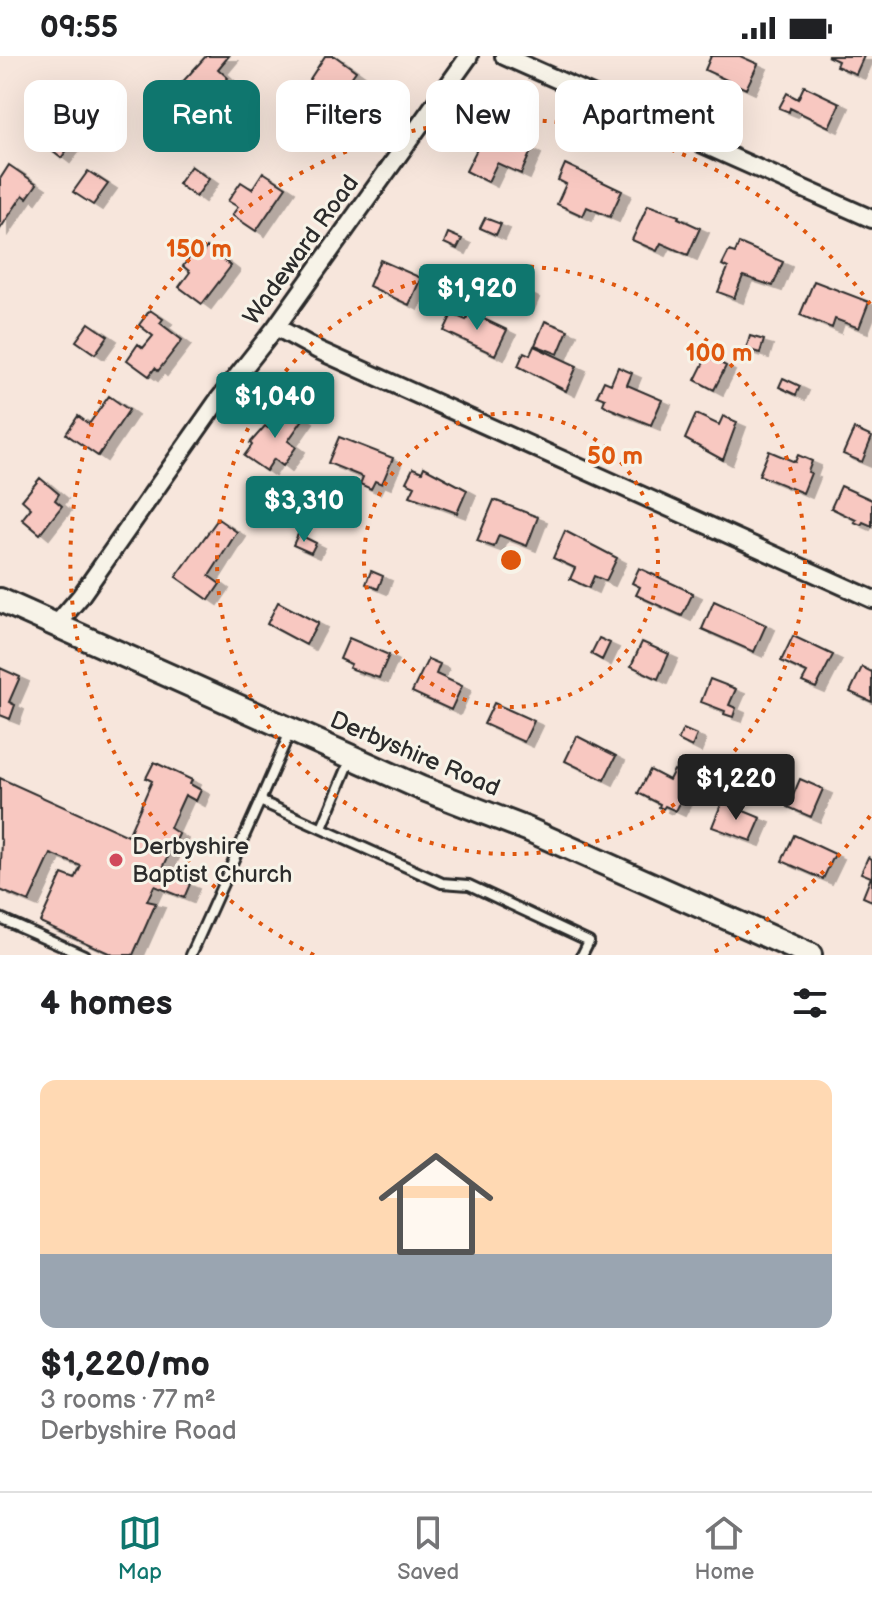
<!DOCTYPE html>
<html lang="en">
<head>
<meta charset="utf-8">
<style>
	body { margin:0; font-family:"Balsamiq Sans",sans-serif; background:#f6f6f6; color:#202124; height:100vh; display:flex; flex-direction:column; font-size:30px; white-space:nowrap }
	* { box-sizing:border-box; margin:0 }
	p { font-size:26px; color:#757577 }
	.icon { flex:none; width:44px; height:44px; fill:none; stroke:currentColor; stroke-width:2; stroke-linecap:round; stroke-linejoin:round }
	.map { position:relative; height:899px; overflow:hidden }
	.drawer { display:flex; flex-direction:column; background:#fff; flex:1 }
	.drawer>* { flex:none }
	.top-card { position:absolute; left:24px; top:24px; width:824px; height:72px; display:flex; gap:16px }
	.price { position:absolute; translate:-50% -68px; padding:0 18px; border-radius:8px; background:#0f766e; color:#fff; font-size:26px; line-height:52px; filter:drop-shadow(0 2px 4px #0008) }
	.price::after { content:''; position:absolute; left:50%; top:48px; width:24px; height:18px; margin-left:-12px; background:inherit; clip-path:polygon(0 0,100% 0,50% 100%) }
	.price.on { background:#222; color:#fff }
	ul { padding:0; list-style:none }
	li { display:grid; align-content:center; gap:16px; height:424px; padding:0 40px }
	li span { display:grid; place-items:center; height:248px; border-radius:16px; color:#555 }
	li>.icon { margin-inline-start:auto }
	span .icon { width:144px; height:144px; fill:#fffc; stroke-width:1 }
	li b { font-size:34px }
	h2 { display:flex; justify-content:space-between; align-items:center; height:96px; padding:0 40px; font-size:34px }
	.chip { padding:0 28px; border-radius:16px; background:#fff; box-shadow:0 8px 32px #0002; font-size:28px; line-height:72px }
	.chip.on { background:#0f766e; color:#fff }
	.status { display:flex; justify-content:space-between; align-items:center; height:56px; padding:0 40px; background:#fff; direction:ltr }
	.status svg { height:22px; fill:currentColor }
	.dock { display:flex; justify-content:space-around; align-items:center; height:112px; border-top:2px solid #e0e0e0; background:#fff; font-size:22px; color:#757577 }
	.dock a { display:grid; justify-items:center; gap:4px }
	.dock .on { color:#0f766e }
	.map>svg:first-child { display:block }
	.building { fill:#f8c8c1; stroke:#2b2b2b; stroke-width:2; filter:url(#shadow) }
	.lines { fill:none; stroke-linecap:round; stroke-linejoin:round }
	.lane-casing { stroke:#2b2b2b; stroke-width:14 }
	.street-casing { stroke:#2b2b2b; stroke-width:22 }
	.secondary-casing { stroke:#2b2b2b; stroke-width:28 }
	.lane { stroke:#f7f3e8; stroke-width:8 }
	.street { stroke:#f7f3e8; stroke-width:16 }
	.secondary { stroke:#f7f3e8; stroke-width:22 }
	.ring { fill:none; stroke:#df570e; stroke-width:4; stroke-dasharray:4 8 }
	.poi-dot { fill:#d1495b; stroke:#f7f3e8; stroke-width:3 }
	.labels { text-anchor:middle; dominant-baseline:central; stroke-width:6; stroke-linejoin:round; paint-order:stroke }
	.street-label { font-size:24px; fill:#2b2b2b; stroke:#f7f3e8 }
	.poi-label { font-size:24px; fill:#2b2b2b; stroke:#f7f3e8; text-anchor:start }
	.centre { fill:#df570e; stroke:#f7f3e8; stroke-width:4 }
	.ring-label { font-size:24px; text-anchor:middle; font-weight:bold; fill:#df570e; stroke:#f7f3e8; stroke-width:6; stroke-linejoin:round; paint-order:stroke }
</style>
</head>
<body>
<div class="status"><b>09:55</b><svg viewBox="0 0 49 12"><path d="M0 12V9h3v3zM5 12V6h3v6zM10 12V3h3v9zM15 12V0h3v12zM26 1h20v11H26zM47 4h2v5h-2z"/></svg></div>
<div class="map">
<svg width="872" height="899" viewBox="0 0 872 899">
	<defs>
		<filter id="shadow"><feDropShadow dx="9" dy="5" stdDeviation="0" flood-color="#0004"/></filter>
	</defs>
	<rect width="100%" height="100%" fill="#f7e6dc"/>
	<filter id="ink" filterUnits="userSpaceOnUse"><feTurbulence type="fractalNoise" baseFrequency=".0125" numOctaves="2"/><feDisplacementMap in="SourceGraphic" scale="16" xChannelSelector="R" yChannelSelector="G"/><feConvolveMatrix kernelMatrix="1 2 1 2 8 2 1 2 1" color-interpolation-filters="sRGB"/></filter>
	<g filter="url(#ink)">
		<!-- building -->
		<path class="building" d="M 206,0 L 229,0 L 218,13 L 228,22 L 213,39 L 200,28 L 188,40 L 178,31 Z
			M 325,0 L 335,0 L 356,15 L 349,25 L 359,31 L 363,25 L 380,37 L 366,59 L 349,48 L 343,57 L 326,46 L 329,41 L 308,26 Z
			M 711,0 L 740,0 L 758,8 L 746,33 L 705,14 Z
			M 827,0 L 864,0 L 856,18 L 836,10 L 838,5 Z
			M 804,30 L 840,47 L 829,71 L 790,52 L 789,56 L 779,52 L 787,37 L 798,43 Z
			M 72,34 L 98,54 L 61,102 L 34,81 Z
			M 231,65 L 243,75 L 236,84 L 224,74 Z
			M 488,71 L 532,93 L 521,118 L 497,107 L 488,126 L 466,115 Z
			M 565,108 L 622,135 L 610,161 L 587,151 L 583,160 L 557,148 L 566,128 L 558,124 Z
			M 9,109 L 37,128 L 27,142 L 23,139 L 0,173 L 0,123 Z
			M 191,110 L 209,123 L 196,141 L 178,128 Z
			M 88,115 L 108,128 L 93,149 L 73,136 Z
			M 263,116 L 286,131 L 256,175 L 232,159 L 238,151 L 228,145 L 241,126 L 252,133 Z
			M 648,149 L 679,160 L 678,162 L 700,172 L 688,199 L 661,187 L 657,195 L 632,184 Z
			M 485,162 L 501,168 L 496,179 L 480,172 Z
			M 448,177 L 462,183 L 457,193 L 444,187 Z
			M 739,187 L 783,206 L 773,230 L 743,220 L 734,242 L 718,236 L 728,212 L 722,209 L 729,195 L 735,197 Z
			M 207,191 L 231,210 L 202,248 L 179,231 L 190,216 L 183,210 L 192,198 L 198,202 Z
			M 380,204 L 421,222 L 409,249 L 369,230 Z
			M 814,225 L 869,246 L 859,272 L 835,263 L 832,272 L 800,259 Z
			M 517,231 L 530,237 L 523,253 L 511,247 Z
			M 150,254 L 163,263 L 160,267 L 182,284 L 158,315 L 155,312 L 149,320 L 127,304 L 138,288 L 143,292 L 153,280 L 139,269 Z
			M 469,256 L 507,274 L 495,299 L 444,275 L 452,258 L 466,264 Z
			M 545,265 L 568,274 L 558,298 L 535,289 Z
			M 89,267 L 108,280 L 95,298 L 76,285 Z
			M 750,280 L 764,284 L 760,297 L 746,293 Z
			M 534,290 L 577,310 L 566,335 L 518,310 L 524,296 L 530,299 Z
			M 707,300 L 726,310 L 714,334 L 695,324 Z
			M 618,311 L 632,317 L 627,329 L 662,344 L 651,369 L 609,352 L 603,348 L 605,343 L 597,340 L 604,325 L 611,328 Z
			M 783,322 L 800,330 L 796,339 L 779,331 Z
			M 109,340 L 129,354 L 98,400 L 66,378 L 78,360 L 89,368 Z
			M 284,348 L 304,362 L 288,385 L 296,391 L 283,410 L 274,403 L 266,415 L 244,400 L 252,389 L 250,387 L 265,370 L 268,372 Z
			M 696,358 L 719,369 L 723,360 L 737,366 L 723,404 L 685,383 Z
			M 854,373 L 872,381 L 862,406 L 843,398 Z
			M 339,381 L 393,402 L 382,428 L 375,425 L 371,433 L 360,428 L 363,421 L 328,407 Z
			M 769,395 L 795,406 L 798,399 L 812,405 L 808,416 L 811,417 L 803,437 L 759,419 Z
			M 424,411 L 467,434 L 457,457 L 410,440 L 415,430 L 406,426 L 413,412 L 422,416 Z
			M 40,422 L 59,438 L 55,444 L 62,450 L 40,478 L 22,463 L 31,452 L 22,444 Z
			M 841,430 L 872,444 L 872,470 L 863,466 L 861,469 L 854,466 L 856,464 L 831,452 Z
			M 494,444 L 538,461 L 527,490 L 499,479 L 494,491 L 477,485 Z
			M 218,463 L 237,476 L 209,520 L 220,528 L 209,544 L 176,521 Z
			M 565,475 L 617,502 L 606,525 L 594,520 L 589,532 L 570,523 L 575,512 L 553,502 Z
			M 298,478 L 316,487 L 311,497 L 293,489 Z
			M 639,512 L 693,537 L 682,560 L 636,539 L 640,531 L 632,527 Z
			M 371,515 L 383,520 L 378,533 L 366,528 Z
			M 714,545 L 766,569 L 754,596 L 702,573 Z
			M 278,546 L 318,567 L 306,589 L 267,568 Z
			M 793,580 L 833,599 L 816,632 L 802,626 L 807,617 L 781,605 Z
			M 349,582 L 389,599 L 379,622 L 349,612 L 351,608 L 340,603 Z
			M 599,582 L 610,587 L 602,604 L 591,598 Z
			M 642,586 L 669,598 L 658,623 L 631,610 Z
			M 428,603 L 440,608 L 436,618 L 462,630 L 451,654 L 412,636 Z
			M 862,611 L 872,616 L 872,646 L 850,636 Z
			M 0,612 L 20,621 L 9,646 L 15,649 L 10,663 L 0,659 Z
			M 710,623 L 736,633 L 729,649 L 736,652 L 733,661 L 724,658 L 725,655 L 701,646 Z
			M 494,647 L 534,665 L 524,686 L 484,668 Z
			M 683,673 L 697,679 L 692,691 L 678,684 Z
			M 577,680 L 616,700 L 604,724 L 565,705 Z
			M 154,706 L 192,724 L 190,728 L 201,734 L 196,745 L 185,739 L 170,772 L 179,778 L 161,816 L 190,828 L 184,842 L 154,830 L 147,845 L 156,847 L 133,899 L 113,899 L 40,866 L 62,818 L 75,823 L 81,810 L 51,798 L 29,846 L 0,834 L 2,784 L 0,783 L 0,722 L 128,780 L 152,725 L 146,722 Z
			M 650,714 L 669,724 L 674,714 L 692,723 L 676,755 L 665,750 L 663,753 L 659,751 L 660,748 L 638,737 Z
			M 736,714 L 748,721 L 742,732 L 730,726 Z
			M 800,723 L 823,733 L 811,761 L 788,751 Z
			M 722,746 L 761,762 L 751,785 L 712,771 Z
			M 794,779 L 835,798 L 823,823 L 782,805 Z
			M 868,801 L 872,803 L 872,845 L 863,841 L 871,821 L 861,817 Z"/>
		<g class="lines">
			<!-- lane casing -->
			<g class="lane-casing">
				<path id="lane" d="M 260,745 L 290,676
					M 322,772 L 351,703
					M 0,862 L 84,899
					M 191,899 L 260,745 L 442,827 L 469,829 L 589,885 L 582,899"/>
			</g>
			<!-- street casing -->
			<g class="street-casing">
				<path id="street" d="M 504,0 L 872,163
					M 276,271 L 318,294 L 872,543
					M 56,569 L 80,541 L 216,347 L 276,271 L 469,0"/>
			</g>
			<!-- secondary casing -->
			<g class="secondary-casing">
				<path id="secondary" d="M 0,544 L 421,732 L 527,773 L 810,899"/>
			</g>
			<!-- lane -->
			<use href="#lane" class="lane"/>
			<!-- street -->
			<use href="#street" class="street"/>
			<!-- secondary -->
			<use href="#secondary" class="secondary"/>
		</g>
	</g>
	<!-- distance rings -->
	<g class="ring">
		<circle cx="511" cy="504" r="147"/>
		<circle cx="511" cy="504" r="294"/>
		<path d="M870 760A441 441 0 0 1 708 899M314 899A441 441 0 1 1 870 248"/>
	</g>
	<!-- markers -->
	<circle class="poi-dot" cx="116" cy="804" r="8"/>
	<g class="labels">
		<!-- street labels -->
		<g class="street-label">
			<text transform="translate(301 194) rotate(-54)">Wadeward Road</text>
			<text transform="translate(415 698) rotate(23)">Derbyshire Road</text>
		</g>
		<!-- poi labels -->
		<g class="poi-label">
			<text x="132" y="790">Derbyshire<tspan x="132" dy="28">Baptist Church</tspan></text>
		</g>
	</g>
	<circle cx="511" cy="504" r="12" class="centre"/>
	<g class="ring-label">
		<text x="199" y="201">150 m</text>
		<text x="719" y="305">100 m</text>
		<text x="615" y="408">50 m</text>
	</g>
</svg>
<b class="price" style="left:477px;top:276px">$1,920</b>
<b class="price" style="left:275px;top:384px">$1,040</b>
<b class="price" style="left:304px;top:488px">$3,310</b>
<b class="price on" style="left:736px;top:766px">$1,220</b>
<div class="top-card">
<a class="chip">Buy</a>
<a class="chip on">Rent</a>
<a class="chip">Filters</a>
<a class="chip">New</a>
<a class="chip">Apartment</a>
</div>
</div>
<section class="drawer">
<h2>4 homes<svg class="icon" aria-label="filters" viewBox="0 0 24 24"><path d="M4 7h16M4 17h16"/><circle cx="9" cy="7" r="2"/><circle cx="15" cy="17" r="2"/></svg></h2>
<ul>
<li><span style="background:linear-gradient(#ffd9b3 70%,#9aa5b1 0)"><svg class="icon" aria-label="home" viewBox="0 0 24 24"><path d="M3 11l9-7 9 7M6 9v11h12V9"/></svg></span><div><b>$1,220/mo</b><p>3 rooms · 77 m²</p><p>Derbyshire Road</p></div></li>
</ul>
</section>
<nav class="dock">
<a class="on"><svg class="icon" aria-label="map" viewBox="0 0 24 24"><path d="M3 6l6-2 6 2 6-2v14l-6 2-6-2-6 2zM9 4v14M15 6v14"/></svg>Map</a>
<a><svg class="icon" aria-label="saved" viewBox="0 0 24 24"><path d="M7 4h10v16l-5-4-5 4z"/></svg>Saved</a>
<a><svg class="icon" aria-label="home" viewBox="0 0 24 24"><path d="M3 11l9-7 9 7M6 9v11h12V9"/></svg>Home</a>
</nav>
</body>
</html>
